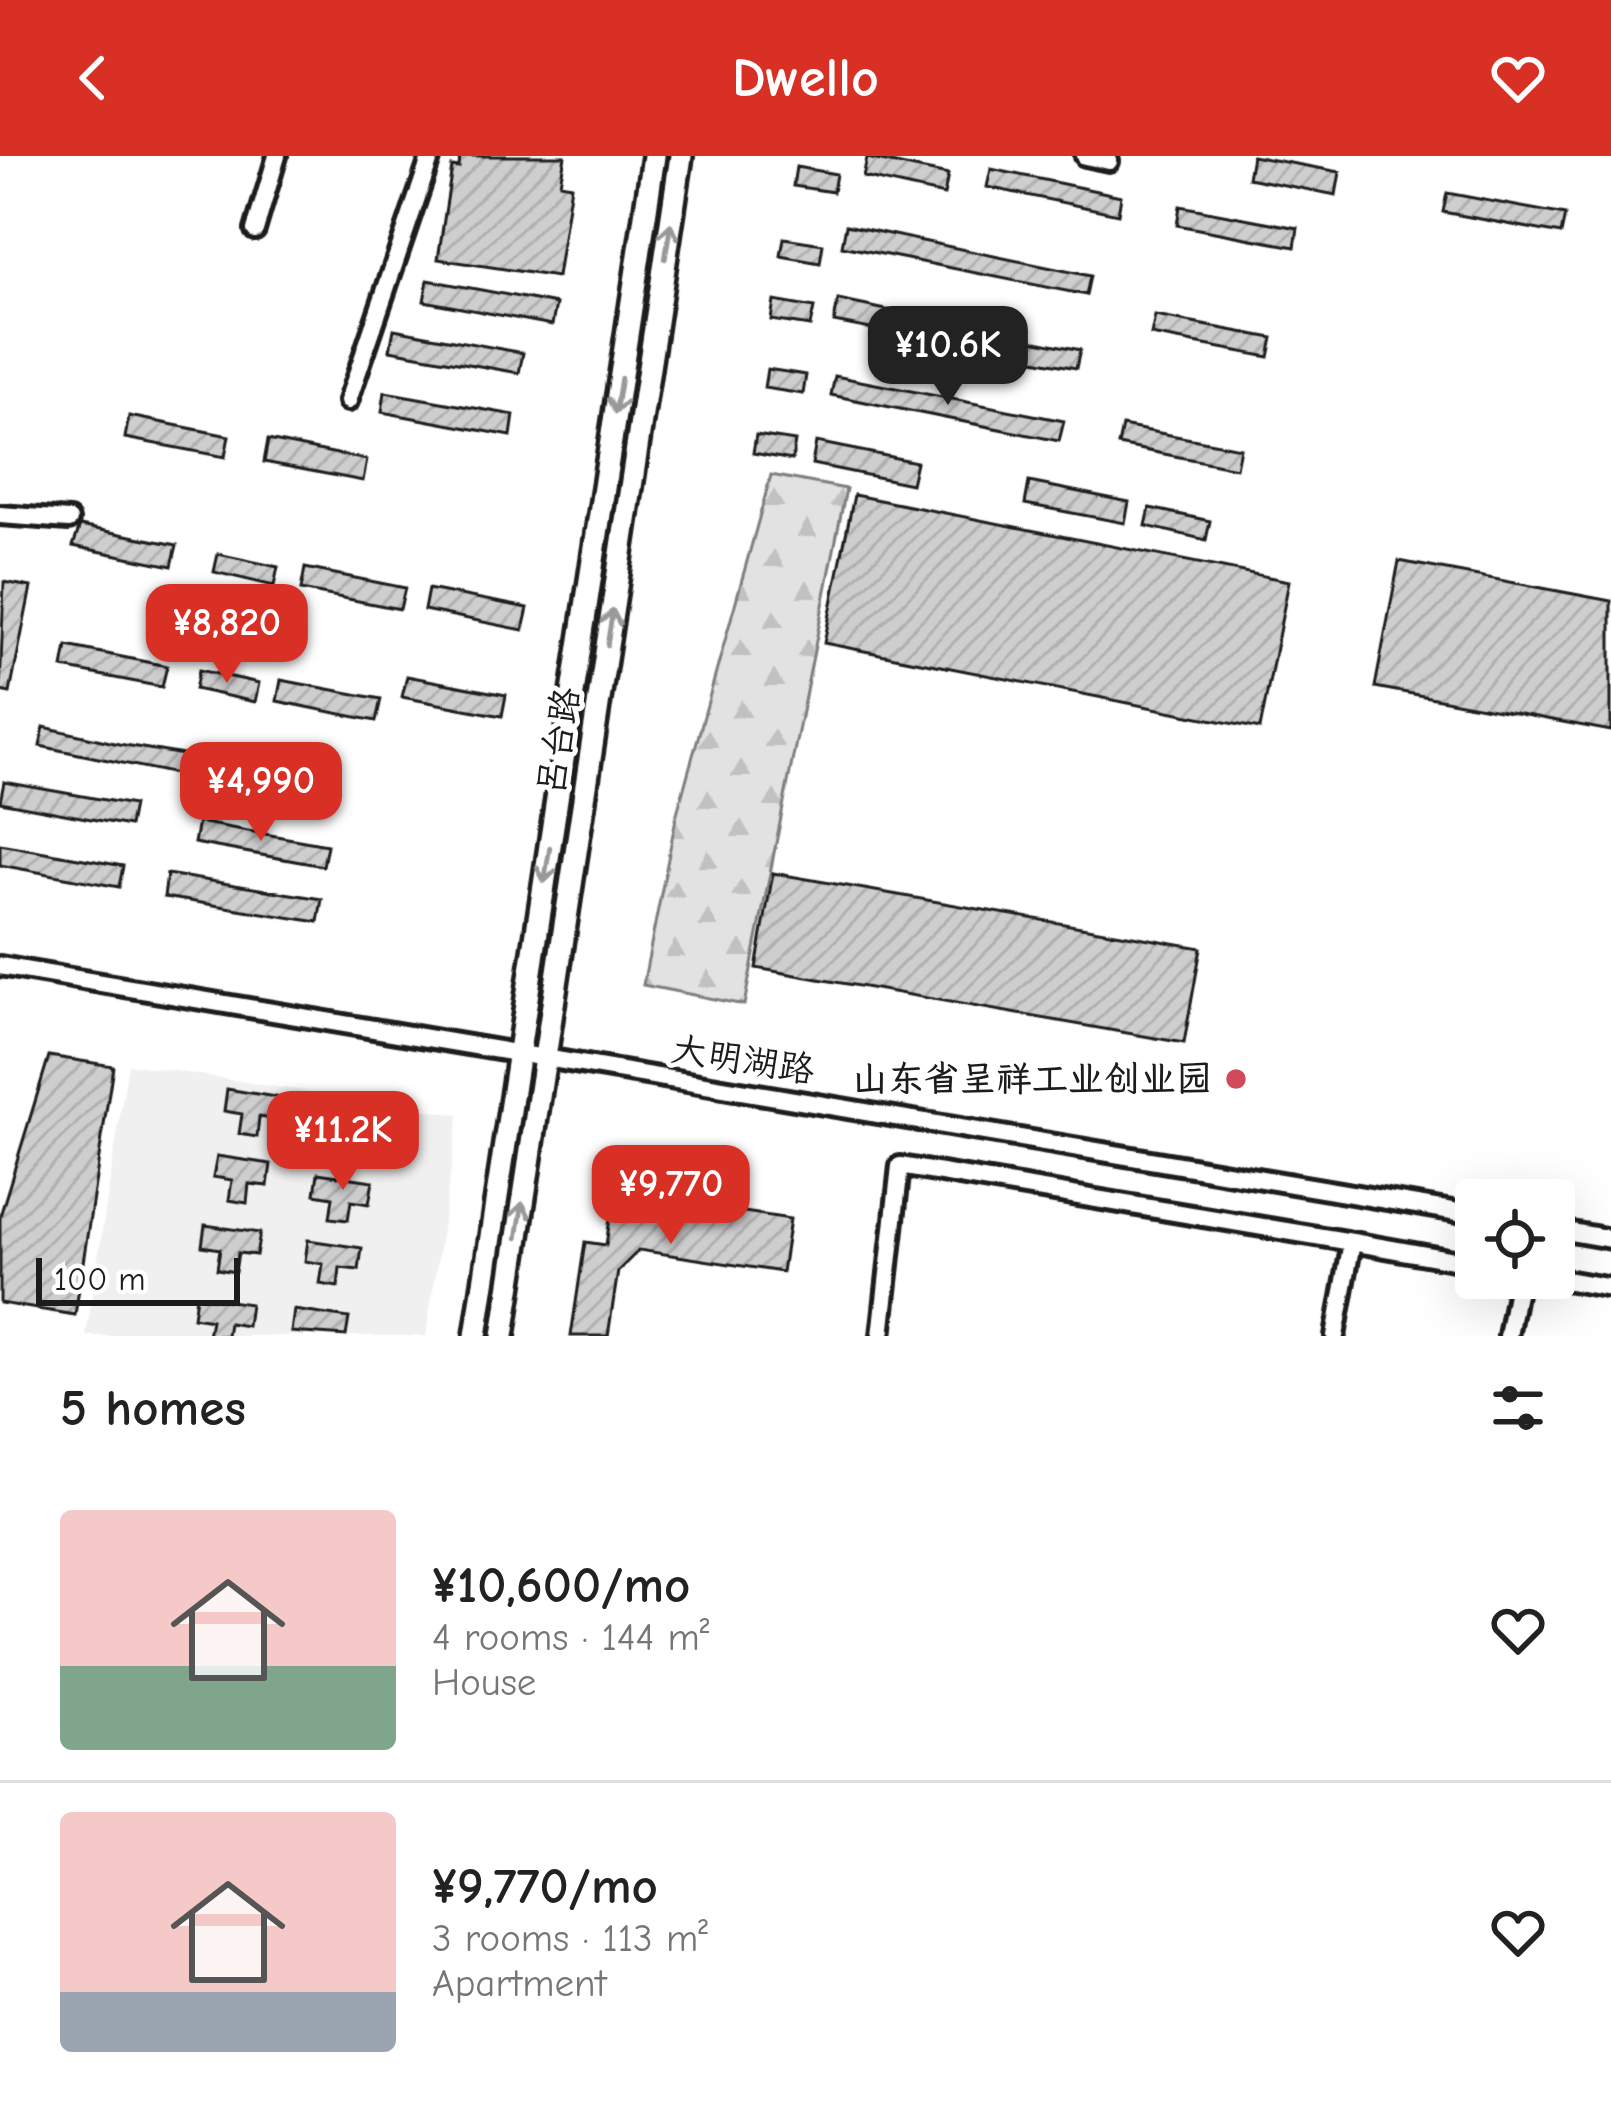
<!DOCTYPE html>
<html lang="en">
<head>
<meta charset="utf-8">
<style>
	body { margin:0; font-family:"Comic Neue","LXGW WenKai TC",sans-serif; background:#f6f6f6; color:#222; height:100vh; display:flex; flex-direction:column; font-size:45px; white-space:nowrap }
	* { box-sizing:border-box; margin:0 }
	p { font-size:39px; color:#767676 }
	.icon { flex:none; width:66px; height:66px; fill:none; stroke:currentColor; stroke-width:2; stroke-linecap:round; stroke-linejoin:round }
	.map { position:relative; height:1180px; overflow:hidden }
	.panel { display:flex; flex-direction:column; background:#fff; flex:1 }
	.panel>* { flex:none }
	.buttons { position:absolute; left:1455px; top:1023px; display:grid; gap:24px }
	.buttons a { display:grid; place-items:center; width:120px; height:120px; border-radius:12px; background:#fff; box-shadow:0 12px 48px #0002; font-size:60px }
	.scale { position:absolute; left:36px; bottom:30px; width:204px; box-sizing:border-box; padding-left:12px; border:6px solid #1c1c1c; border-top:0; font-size:33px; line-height:42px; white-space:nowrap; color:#1c1c1c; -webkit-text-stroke:9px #fff; paint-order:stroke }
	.price { position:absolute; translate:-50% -102px; padding:0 27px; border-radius:24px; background:#d93025; color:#fff; font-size:39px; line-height:78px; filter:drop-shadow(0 3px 6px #0008) }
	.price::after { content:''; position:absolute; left:50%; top:72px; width:36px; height:27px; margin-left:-18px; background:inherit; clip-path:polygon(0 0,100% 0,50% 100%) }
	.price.on { background:#222; color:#fff }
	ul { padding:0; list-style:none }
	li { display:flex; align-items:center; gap:36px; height:300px; padding:0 60px }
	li+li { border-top:3px solid #e0e0e0 }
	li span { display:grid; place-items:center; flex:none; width:336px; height:240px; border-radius:12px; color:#555 }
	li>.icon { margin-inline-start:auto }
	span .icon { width:144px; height:144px; fill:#fffc; stroke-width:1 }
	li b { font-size:51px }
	h2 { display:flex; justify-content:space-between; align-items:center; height:144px; padding:0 60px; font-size:51px }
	header { display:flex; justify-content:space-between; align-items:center; height:156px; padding:0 60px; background:#d93025; color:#fff; font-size:54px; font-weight:600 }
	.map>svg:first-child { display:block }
	.built { fill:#f0f0f0 }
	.forest { fill:url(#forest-firs); stroke:#7f7f7f; stroke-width:3 }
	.building { fill:url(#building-hatch); stroke:#1c1c1c; stroke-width:3 }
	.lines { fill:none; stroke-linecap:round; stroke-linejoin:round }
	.minor-casing { stroke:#1c1c1c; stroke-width:26 }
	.major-casing { stroke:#1c1c1c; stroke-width:30 }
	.minor { stroke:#fff; stroke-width:16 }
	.major { stroke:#fff; stroke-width:21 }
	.oneway { stroke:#999 }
	.poi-dot { fill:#d1495b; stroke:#fff; stroke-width:4.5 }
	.labels { text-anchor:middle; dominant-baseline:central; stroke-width:10; stroke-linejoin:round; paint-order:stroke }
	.street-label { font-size:36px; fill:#1c1c1c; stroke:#fff }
	.poi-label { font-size:36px; font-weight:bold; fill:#1c1c1c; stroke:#fff; text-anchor:end }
</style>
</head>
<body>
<header><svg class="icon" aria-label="back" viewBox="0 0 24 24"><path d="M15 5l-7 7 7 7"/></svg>Dwello<svg class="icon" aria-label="heart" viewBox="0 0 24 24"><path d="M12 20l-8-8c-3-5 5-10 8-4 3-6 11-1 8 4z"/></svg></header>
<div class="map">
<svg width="1611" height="1180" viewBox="0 0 1611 1180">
	<defs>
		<pattern id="forest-firs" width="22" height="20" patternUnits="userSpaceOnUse" patternTransform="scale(3)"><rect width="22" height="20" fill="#e2e2e2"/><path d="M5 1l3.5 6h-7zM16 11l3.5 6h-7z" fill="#c1c1c1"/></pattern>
		<pattern id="building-hatch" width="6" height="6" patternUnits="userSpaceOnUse" patternTransform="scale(3)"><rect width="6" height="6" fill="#cecece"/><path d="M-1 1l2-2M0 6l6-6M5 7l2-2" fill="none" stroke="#b0b0b0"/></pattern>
	</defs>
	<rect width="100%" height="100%" fill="#fff"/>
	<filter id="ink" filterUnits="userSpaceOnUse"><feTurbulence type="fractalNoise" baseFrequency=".00833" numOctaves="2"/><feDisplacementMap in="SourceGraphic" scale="24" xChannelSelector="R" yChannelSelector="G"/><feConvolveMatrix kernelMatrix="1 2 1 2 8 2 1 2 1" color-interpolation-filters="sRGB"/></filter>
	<g filter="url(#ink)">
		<!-- built -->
		<path class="built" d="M 128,908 L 459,959 L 426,1180 L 86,1180 Z"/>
		<!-- forest -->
		<path class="forest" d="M 771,319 L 846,333 L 744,849 L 643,829 L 677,657 Z"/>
		<!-- building -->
		<path class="building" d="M 460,0 L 565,0 L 560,27 L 571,29 L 557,121 L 438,103 L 452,11 L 459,12 Z
			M 1252,0 L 1340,16 L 1336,39 L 1248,22 Z
			M 867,2 L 948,19 L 944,39 L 863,21 Z
			M 796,11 L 836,18 L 833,36 L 793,30 Z
			M 991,13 L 1121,40 L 1118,58 L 987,31 Z
			M 1447,37 L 1565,59 L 1561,78 L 1443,56 Z
			M 1180,50 L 1298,72 L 1295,91 L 1177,69 Z
			M 846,69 L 1090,120 L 1086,139 L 842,90 Z
			M 784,82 L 823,88 L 820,107 L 781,100 Z
			M 428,124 L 556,148 L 552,169 L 424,145 Z
			M 838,144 L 1080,194 L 1076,212 L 834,166 Z
			M 774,145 L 814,152 L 810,170 L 771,164 Z
			M 1155,160 L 1273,182 L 1269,201 L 1151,179 Z
			M 394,173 L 523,197 L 519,217 L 390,194 Z
			M 767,213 L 806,219 L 803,238 L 764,232 Z
			M 835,220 L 1064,265 L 1059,285 L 831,239 Z
			M 385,236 L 514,259 L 511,280 L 382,256 Z
			M 129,260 L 229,280 L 225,301 L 125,282 Z
			M 1122,270 L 1240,292 L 1236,312 L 1118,289 Z
			M 756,279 L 795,285 L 792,304 L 753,297 Z
			M 268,284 L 367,304 L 363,325 L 264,306 Z
			M 816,286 L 916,306 L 911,328 L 812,308 Z
			M 1029,326 L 1129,346 L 1125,367 L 1025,348 Z
			M 854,339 L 1289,425 L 1260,573 L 824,487 Z
			M 1150,352 L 1210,365 L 1206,384 L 1146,370 Z
			M 80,370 L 177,389 L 172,410 L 73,390 Z
			M 218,398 L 278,411 L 274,430 L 214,416 Z
			M 1399,405 L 1611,445 L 1611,575 L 1375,531 Z
			M 305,412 L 405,432 L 400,453 L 301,434 Z
			M 4,426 L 31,431 L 10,537 L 0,535 Z
			M 428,433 L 528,452 L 523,474 L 424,454 Z
			M 67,490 L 167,510 L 162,531 L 63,512 Z
			M 199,514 L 259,527 L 255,546 L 195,533 Z
			M 407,520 L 506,539 L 502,560 L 402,541 Z
			M 281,524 L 381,543 L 376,565 L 277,545 Z
			M 44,571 L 119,588 L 236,608 L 237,604 L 337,623 L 332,645 L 216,622 L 215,626 L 40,590 Z
			M 4,626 L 133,649 L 129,670 L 0,646 Z
			M 198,666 L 327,689 L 323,710 L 194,687 Z
			M 0,688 L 123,710 L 119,731 L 0,709 Z
			M 773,717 L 1201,792 L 1184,887 L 756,812 Z
			M 167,718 L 322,743 L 318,766 L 164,741 Z
			M 49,900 L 113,910 L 75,1159 L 0,1147 L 0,1060 Z
			M 227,933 L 281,942 L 278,964 L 259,961 L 257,981 L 239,978 L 242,958 L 224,955 Z
			M 326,947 L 380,956 L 377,978 L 359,975 L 356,995 L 338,992 L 341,972 L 323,969 Z
			M 217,1000 L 271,1008 L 268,1030 L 249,1028 L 247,1047 L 229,1044 L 232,1024 L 213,1021 Z
			M 318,1017 L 373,1025 L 369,1048 L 351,1045 L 348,1064 L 330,1062 L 333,1041 L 315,1038 Z
			M 614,1036 L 790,1063 L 782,1116 L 639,1094 L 618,1115 L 608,1180 L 571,1180 L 585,1086 L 606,1089 Z
			M 205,1069 L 260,1077 L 256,1099 L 238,1097 L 235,1116 L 217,1113 L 220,1093 L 202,1090 Z
			M 308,1084 L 362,1092 L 359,1114 L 340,1112 L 338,1131 L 320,1128 L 323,1108 L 305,1105 Z
			M 196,1140 L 250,1148 L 247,1170 L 229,1167 L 227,1180 L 208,1180 L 211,1164 L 193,1161 Z
			M 294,1154 L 349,1162 L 346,1180 L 291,1176 Z"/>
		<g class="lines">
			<!-- minor casing -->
			<g class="minor-casing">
				<path id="minor" d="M 1085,0 L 1109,5
					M 255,74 L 277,0
					M 348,245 L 431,0
					M 0,359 L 69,364
					M 0,810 L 1476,1059
					M 1554,1073 L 1611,1083
					M 1352,1086 L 1476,1108
					M 1554,1122 L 1611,1132
					M 881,1180 L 900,1010 L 1352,1086 L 1335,1180
					M 1508,1180 L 1519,1122"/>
			</g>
			<!-- major casing -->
			<g class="major-casing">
				<path id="major" d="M 476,1180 L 654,0
					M 503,1180 L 681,0"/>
			</g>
			<!-- minor -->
			<use href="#minor" class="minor"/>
			<!-- major -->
			<use href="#major" class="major"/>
		</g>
		<!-- one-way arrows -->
		<defs><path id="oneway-shaft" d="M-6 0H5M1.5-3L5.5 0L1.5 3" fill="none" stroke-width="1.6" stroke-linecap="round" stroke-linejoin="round" transform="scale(3)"/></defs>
		<g class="oneway">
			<use href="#oneway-shaft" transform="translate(668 85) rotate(-81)"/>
			<use href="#oneway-shaft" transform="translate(618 240) rotate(99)"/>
			<use href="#oneway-shaft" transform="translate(610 471) rotate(-81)"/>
			<use href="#oneway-shaft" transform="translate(547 709) rotate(99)"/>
			<use href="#oneway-shaft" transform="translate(520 1064) rotate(-81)"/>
		</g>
	</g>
	<!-- markers -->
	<circle class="poi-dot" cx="1236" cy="923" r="12"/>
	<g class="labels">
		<!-- street labels -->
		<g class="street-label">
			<text transform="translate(559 585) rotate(-81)">吕台路</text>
			<text transform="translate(743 904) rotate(9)">大明湖路</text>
		</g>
		<!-- poi labels -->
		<g class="poi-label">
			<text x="1212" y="923">山东省呈祥工业创业园</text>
		</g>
	</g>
</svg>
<div class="buttons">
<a><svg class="icon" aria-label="locate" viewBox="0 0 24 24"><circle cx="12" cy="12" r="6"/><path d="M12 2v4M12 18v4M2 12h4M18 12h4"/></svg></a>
</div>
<div class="scale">100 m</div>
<b class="price on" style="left:948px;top:252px">¥10.6K</b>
<b class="price" style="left:227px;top:530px">¥8,820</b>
<b class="price" style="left:261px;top:688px">¥4,990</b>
<b class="price" style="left:343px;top:1037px">¥11.2K</b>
<b class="price" style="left:671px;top:1091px">¥9,770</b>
</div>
<section class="panel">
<h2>5 homes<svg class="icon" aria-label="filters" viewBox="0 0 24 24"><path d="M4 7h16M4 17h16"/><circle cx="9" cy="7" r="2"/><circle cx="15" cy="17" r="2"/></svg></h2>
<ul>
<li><span style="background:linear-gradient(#f6c9c9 65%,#7fa58c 0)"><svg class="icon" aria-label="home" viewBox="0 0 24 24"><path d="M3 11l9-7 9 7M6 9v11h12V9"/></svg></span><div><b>¥10,600/mo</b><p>4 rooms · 144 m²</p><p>House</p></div><svg class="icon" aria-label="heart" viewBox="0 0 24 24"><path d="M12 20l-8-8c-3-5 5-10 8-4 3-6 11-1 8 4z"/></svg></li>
<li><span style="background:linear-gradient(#f6c9c9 75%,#9aa5b1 0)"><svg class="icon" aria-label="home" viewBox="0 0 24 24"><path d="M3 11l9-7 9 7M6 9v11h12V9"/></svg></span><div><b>¥9,770/mo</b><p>3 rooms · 113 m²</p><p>Apartment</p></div><svg class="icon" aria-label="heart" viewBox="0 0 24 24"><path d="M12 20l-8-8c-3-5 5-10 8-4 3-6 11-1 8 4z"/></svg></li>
</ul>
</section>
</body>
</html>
